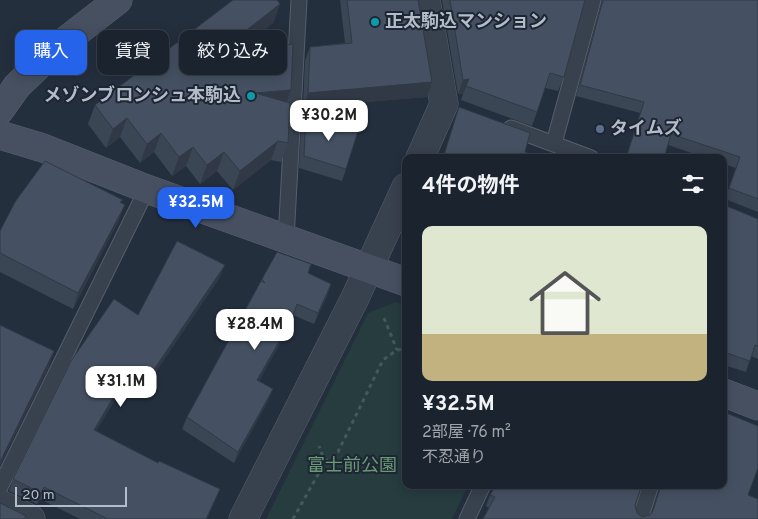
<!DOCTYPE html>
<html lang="ja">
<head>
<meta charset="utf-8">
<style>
	body { margin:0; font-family:Overpass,"Noto Sans JP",sans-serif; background:#282f3a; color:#f1f3f6; height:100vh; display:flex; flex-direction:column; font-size:19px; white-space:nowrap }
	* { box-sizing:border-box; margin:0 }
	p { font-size:16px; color:#a0a4aa }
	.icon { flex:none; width:28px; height:28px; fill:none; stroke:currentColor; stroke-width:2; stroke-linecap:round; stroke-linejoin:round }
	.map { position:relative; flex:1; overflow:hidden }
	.drawer { position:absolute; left:402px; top:154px; width:325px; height:335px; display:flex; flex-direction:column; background:#1b232e; border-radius:10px; box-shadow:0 2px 12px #0003,0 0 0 1px #39404a }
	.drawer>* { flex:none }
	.top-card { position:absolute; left:15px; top:30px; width:312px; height:45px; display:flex; gap:10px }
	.scale { position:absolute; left:15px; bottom:12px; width:112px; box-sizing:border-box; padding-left:5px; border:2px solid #b4bcc9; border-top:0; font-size:14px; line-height:18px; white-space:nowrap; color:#b4bcc9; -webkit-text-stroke:4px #1d2633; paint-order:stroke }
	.price { position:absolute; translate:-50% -42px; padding:0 11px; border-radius:10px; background:#fff; color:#222; font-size:16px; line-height:32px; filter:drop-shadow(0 1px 2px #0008) }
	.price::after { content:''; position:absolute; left:50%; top:30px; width:15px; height:11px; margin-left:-8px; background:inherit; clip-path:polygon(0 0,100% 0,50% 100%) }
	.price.selected { background:#2563eb; color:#fff }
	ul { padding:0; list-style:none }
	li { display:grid; align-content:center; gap:10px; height:265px; padding:0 20px }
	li+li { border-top:1px solid #39404a }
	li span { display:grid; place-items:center; height:155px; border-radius:10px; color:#555 }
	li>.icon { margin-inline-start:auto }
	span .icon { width:90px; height:90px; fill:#fffc; stroke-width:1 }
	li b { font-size:21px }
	h2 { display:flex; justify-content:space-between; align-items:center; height:60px; padding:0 20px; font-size:21px }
	.tag { padding:0 18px; border-radius:10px; background:#1b232e; box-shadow:0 2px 12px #0003,0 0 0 1px #39404a; font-size:18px; line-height:45px }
	.tag.selected { background:#2563eb; color:#fff }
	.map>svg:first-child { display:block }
	.green { fill:#263c3f }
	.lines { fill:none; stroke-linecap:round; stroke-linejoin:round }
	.lane-casing { stroke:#565f6c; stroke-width:17 }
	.street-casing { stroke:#565f6c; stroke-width:29 }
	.secondary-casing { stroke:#565f6c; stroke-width:29 }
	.path { stroke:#44595c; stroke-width:3; stroke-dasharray:4 4; stroke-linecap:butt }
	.lane { stroke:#38414e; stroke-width:15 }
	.street { stroke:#38414e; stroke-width:28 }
	.secondary { stroke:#465061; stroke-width:28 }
	.wall { fill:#3b4654 }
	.shaded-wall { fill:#303945 }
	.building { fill:#455162; stroke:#303945 }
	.culture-dot { fill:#0f9aa8; stroke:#1d2633; stroke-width:2 }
	.service-dot { fill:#5c6f8a; stroke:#1d2633; stroke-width:2 }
	.labels { text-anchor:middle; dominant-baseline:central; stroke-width:4; stroke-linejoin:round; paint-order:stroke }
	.poi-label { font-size:18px; font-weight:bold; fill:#b4bcc9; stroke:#1d2633; text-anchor:start }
	.park-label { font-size:18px; fill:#6b9a76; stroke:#1d2633 }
</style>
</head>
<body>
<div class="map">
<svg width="758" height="519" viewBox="0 0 758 519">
	<rect width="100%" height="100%" fill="#242f3e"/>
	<!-- green -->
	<path class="green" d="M 396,302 L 406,306 L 406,485 L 468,485 L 452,519 L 266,519 L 368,313 Z"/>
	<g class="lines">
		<!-- lane casing -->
		<g class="lane-casing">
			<path id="lane" d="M 511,128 L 591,158
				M 554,143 L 593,0
				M 286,239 L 299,0
				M 0,487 L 147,189
				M 467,519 L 483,485
				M 640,519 L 651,485"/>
		</g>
		<!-- street casing -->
		<g class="street-casing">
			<path id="street" d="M 420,158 L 444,104 L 426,0
				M 0,504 L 31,519
				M 243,519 L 355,298 L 406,187"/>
		</g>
		<!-- secondary casing -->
		<g class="secondary-casing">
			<path id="secondary" d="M 0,110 L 17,86 L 60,45 L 118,0
				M 0,135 L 43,148 L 147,189 L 406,282
				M 724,393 L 758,406"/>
		</g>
		<!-- path -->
		<path class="path" d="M 384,318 L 397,350
			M 325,462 L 338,452 L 383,360 L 397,350 L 406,349
			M 293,519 L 325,462 L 319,446"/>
		<!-- lane -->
		<use href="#lane" class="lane"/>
		<!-- street -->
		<use href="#street" class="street"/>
		<!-- secondary -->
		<use href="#secondary" class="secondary"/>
	</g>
	<!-- wall -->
	<path class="wall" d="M 340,0 L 418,0 L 427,97 L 303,107 L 305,61 L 310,47 L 345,43 Z
		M 442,0 L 585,0 L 564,77 L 558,91 L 545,88 L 532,126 L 461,100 L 463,94 L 458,94 Z
		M 602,0 L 758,0 L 758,212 L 725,199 L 736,168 L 724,164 L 724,158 L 706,158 L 668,145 L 640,113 L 576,96 Z
		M 280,4 L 273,23 L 240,49 L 291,90 L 286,102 L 288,143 L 281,162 L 271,160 L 233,190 L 217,171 L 200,184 L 186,166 L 172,176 L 154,152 L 140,163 L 120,137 L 106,148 L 88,124 L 95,105 Z
		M 306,116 L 346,169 L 342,181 L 299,168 L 301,127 Z
		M 122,203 L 119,220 L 73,309 L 0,272 L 0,231 Z
		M 724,205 L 758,219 L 758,359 L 751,356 L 746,372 L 724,365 Z
		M 308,273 L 331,284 L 327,296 L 314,324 L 293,315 L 288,330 L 258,381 L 273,389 L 268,401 L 234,463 L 182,429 L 187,417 L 262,279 Z
		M 220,277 L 138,398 L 122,388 L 96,431 L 158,463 L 220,489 L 215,501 L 207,519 L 80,519 L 40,499 L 37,504 L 9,491 L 13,479 L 138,315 Z
		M 660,485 L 724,485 L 748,495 L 758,519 L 483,519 L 489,508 L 486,506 L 490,495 L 635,505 L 637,513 L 642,517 L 650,515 L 652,512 L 660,487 Z"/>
	<!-- shaded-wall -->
	<path class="shaded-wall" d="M 280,4 L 273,23 L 213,70 L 220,51 Z
		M 469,79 L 463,94 L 458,94 L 463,80 Z
		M 432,82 L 427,97 L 303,107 L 308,93 Z
		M 291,90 L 284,109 L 255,93 Z
		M 127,118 L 120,137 L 106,148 L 113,129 Z
		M 161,133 L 154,152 L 140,163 L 147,144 Z
		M 278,141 L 271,160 L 233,190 L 240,171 Z
		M 193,147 L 186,166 L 172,176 L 179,157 Z
		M 224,152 L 217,171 L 200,184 L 207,165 Z
		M 125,205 L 119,220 L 73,309 L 78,293 Z
		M 225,265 L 220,277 L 138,398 L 142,387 Z
		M 331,284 L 327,296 L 314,324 L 318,313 Z
		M 292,319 L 288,330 L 253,392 L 257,380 Z
		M 54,351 L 49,367 L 0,466 L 0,462 Z
		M 126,376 L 122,388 L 90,441 L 94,430 Z
		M 273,389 L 268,401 L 234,463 L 238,452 Z
		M 44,487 L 40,499 L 37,504 L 41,493 Z
		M 220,489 L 215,501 L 207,519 L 206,519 Z"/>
	<!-- building -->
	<path class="building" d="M 233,0 L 277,0 L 280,4 L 220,51 L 293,44 L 291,90 L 255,93 L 290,103 L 288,143 L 278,141 L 240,171 L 224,152 L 207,165 L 193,147 L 179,157 L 161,133 L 147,144 L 127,118 L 113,129 L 95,105 Z
		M 347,0 L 418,0 L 432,82 L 308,93 L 310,47 L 352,43 Z
		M 450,0 L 585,0 L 564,77 L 550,73 L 537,112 L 466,86 L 469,79 L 463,80 Z
		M 603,0 L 758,0 L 758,199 L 729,188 L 740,157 L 671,134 L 664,158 L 626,158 L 644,102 L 580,85 Z
		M 459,107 L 530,133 L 525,152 L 542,158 L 443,158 Z
		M 306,116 L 358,131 L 346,169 L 304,156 Z
		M 45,161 L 123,200 L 120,202 L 125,205 L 78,293 L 0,253 L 0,231 L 15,202 Z
		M 724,205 L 758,219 L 758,346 L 755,345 L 750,361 L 724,352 Z
		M 177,241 L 225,265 L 142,387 L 126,376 L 94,430 L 158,463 L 159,461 L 220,489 L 206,519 L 108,519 L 44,487 L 41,493 L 13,479 L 71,361 L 114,299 L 138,315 Z
		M 277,252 L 311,264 L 308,273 L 331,284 L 318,313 L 297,304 L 292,319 L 257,380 L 273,389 L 238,452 L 187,417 L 261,281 L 265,283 L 262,279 Z
		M 0,325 L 54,351 L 0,462 Z
		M 724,412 L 758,426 L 758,468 L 748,495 L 758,499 L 758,519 L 483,519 L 495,497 L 490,495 L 496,485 L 642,485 L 635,505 L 637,513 L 642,517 L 650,515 L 653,511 L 661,485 L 724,485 Z
		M 0,503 L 26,516 L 24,519 L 0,519 Z"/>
	<!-- markers -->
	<g class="culture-dot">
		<circle cx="375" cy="22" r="5"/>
		<circle cx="251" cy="96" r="5"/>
	</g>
	<circle class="service-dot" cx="600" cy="129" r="5"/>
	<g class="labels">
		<!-- poi labels -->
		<g class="poi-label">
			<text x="385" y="22">正太駒込マンション</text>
			<text x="241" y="96" text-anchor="end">メゾンブロンシュ本駒込</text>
			<text x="610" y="129">タイムズ</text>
		</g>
		<!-- park labels -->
		<g class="park-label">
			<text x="352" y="466">富士前公園</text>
		</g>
	</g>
</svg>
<div class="scale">20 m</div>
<b class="price" style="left:329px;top:142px">¥30.2M</b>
<b class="price selected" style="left:196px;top:229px">¥32.5M</b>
<b class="price" style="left:255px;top:351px">¥28.4M</b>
<b class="price" style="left:121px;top:408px">¥31.1M</b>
<div class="top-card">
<a class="tag selected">購入</a>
<a class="tag">賃貸</a>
<a class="tag">絞り込み</a>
</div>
<section class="drawer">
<h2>4件の物件<svg class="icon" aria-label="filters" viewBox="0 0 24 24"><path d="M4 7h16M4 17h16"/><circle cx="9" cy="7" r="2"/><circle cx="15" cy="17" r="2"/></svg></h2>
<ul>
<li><span style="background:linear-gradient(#dfe7d0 70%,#c2b280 0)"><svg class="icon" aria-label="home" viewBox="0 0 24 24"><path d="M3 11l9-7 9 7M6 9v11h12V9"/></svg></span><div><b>¥32.5M</b><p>2部屋 · 76 m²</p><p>不忍通り</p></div></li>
</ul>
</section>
</div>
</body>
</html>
